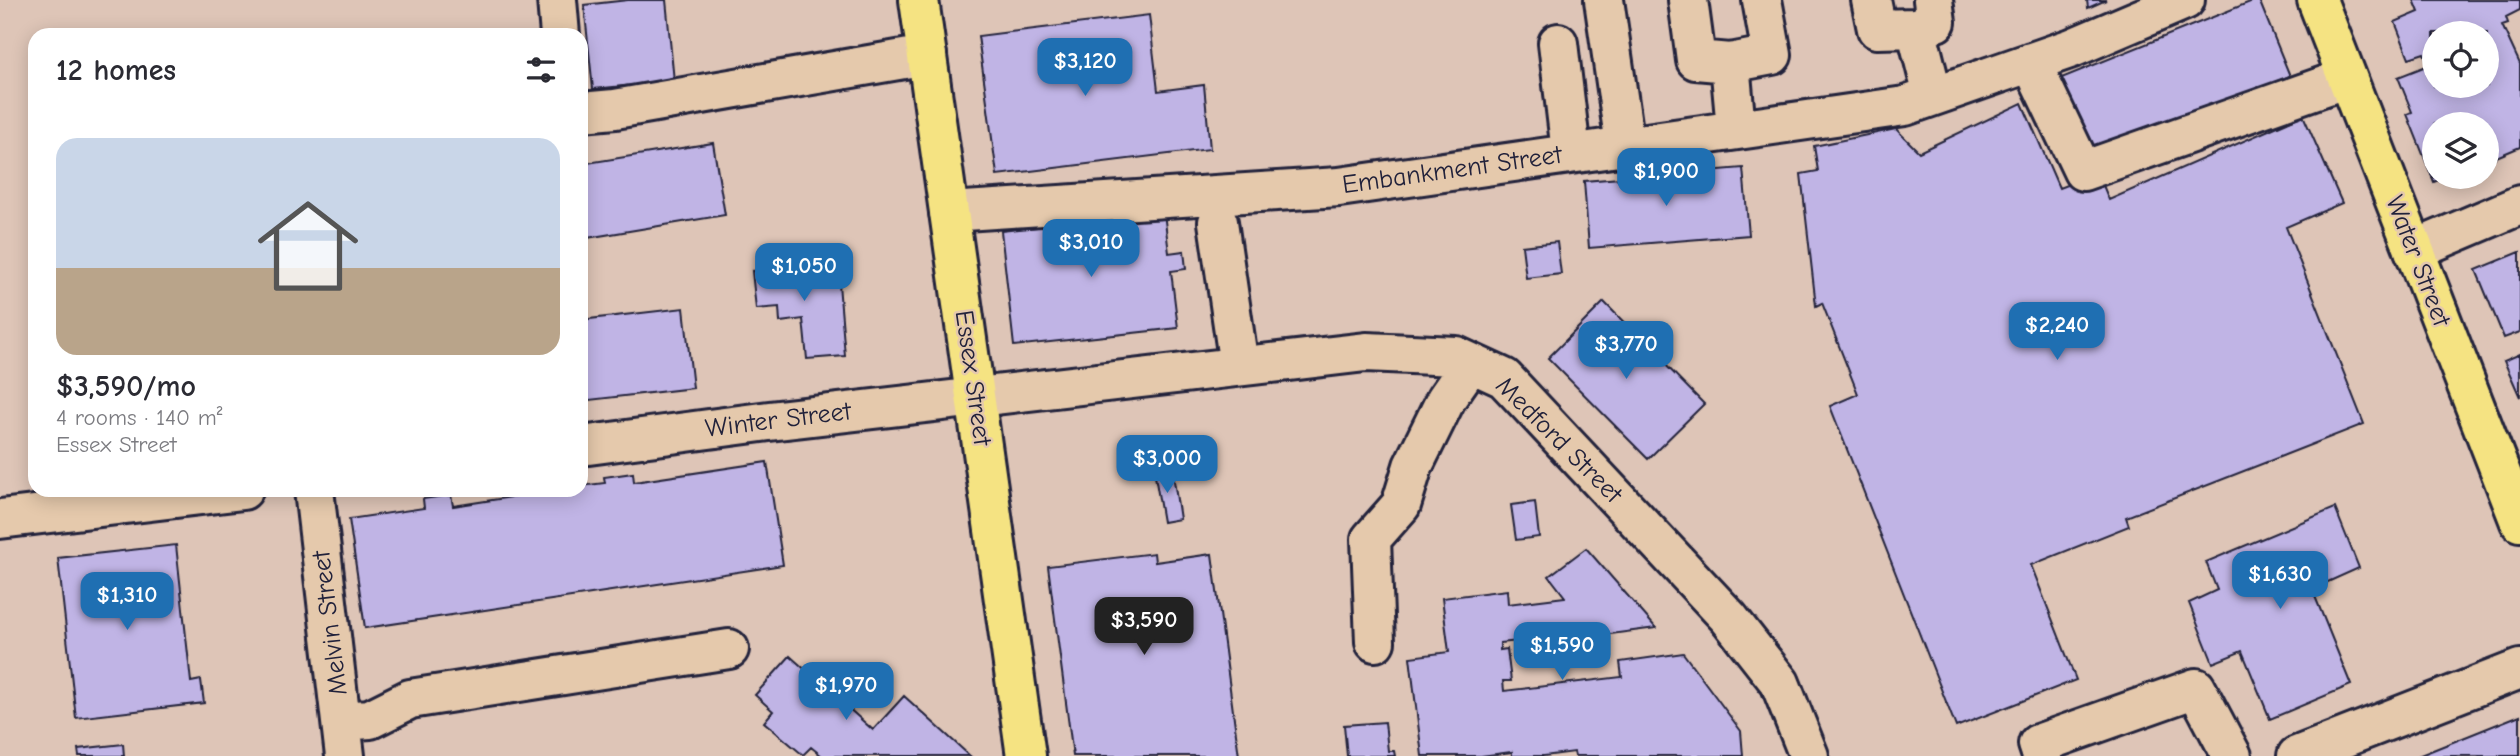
<!DOCTYPE html>
<html lang="en">
<head>
<meta charset="utf-8">
<style>
	body { margin:0; font-family:"Comic Neue",sans-serif; background:#f7f7f7; color:#2b2b33; height:100vh; display:flex; flex-direction:column; font-size:26px; white-space:nowrap }
	* { box-sizing:border-box; margin:0 }
	p { font-size:23px; color:#7c7c81 }
	.icon { flex:none; width:38px; height:38px; fill:none; stroke:currentColor; stroke-width:2; stroke-linecap:round; stroke-linejoin:round }
	.map { position:relative; flex:1; overflow:hidden }
	.panel { position:absolute; left:28px; top:28px; width:560px; height:469px; display:flex; flex-direction:column; background:#fff; border-radius:21px; box-shadow:0 4px 18px #0003 }
	.panel>* { flex:none }
	.buttons { position:absolute; left:2422px; top:21px; display:grid; gap:14px }
	.buttons a { display:grid; place-items:center; width:77px; height:77px; border-radius:50%; background:#fff; box-shadow:0 4px 18px #0003; font-size:35px }
	.price { position:absolute; translate:-50% -60px; padding:0 16px; border-radius:14px; background:#1f6fb2; color:#fff; font-size:23px; line-height:46px; filter:drop-shadow(0 2px 4px #0008) }
	.price::after { content:''; position:absolute; left:50%; top:42px; width:21px; height:16px; margin-left:-10px; background:inherit; clip-path:polygon(0 0,100% 0,50% 100%) }
	.price.current { background:#222; color:#fff }
	ul { padding:0; list-style:none }
	li { display:grid; align-content:center; gap:14px; height:371px; padding:0 28px }
	li span { display:grid; place-items:center; height:217px; border-radius:21px; color:#555 }
	li>.icon { margin-inline-start:auto }
	span .icon { width:126px; height:126px; fill:#fffc; stroke-width:1 }
	li b { font-size:30px }
	h2 { display:flex; justify-content:space-between; align-items:center; height:84px; padding:0 28px; font-size:30px }
	.map>svg:first-child { display:block }
	.building { fill:#c0b4e5; stroke:#22223b; stroke-width:2; fill-rule:evenodd }
	.lines { fill:none; stroke-linecap:round; stroke-linejoin:round }
	.minor-casing { stroke:#22223b; stroke-width:44 }
	.major-casing { stroke:#22223b; stroke-width:44 }
	.minor { stroke:#e5c9ac; stroke-width:38 }
	.major { stroke:#f5e382; stroke-width:38 }
	.labels { text-anchor:middle; dominant-baseline:central; stroke-width:5; stroke-linejoin:round; paint-order:stroke }
	.street-label { font-size:26px; fill:#22223b; stroke:#e5c9ac }
</style>
</head>
<body>
<div class="map">
<svg width="2520" height="756" viewBox="0 0 2520 756">
	<rect width="100%" height="100%" fill="#dec5b7"/>
	<filter id="ink" filterUnits="userSpaceOnUse"><feTurbulence type="fractalNoise" baseFrequency=".0143" numOctaves="2"/><feDisplacementMap in="SourceGraphic" scale="14" xChannelSelector="R" yChannelSelector="G"/><feConvolveMatrix kernelMatrix="1 2 1 2 8 2 1 2 1" color-interpolation-filters="sRGB"/></filter>
	<g filter="url(#ink)">
		<!-- building -->
		<path class="building" d="M 628,0 L 666,0 L 674,81 L 593,89 L 584,5 Z
			M 2087,0 L 2106,0 L 2088,8 Z
			M 2255,0 L 2259,0 L 2290,76 L 2090,156 L 2059,79 Z
			M 2414,0 L 2520,0 L 2520,10 L 2506,17 L 2508,23 L 2502,25 L 2520,64 L 2520,147 L 2487,161 L 2487,124 L 2434,124 L 2434,177 L 2446,177 L 2434,182 L 2407,114 L 2412,112 L 2398,77 L 2429,65 L 2424,53 L 2409,58 L 2395,22 L 2419,12 ZM 2434,33 L 2487,33 L 2487,86 L 2434,86 Z
			M 1149,15 L 1158,91 L 1204,85 L 1210,149 L 997,175 L 978,36 Z
			M 2022,103 L 2059,188 L 2098,173 L 2109,200 L 2303,115 L 2342,203 L 2286,227 L 2364,424 L 2126,517 L 2129,526 L 2031,565 L 2076,680 L 1956,727 L 1830,406 L 1858,394 L 1822,303 L 1816,306 L 1801,174 L 1818,171 L 1814,146 L 1896,129 L 1919,152 Z
			M 713,143 L 725,215 L 581,239 L 581,164 Z
			M 1743,168 L 1749,235 L 1589,248 L 1584,181 Z
			M 1164,213 L 1169,253 L 1184,251 L 1186,269 L 1171,271 L 1178,328 L 1014,346 L 1001,231 Z
			M 1557,242 L 1561,274 L 1526,278 L 1522,246 Z
			M 2520,252 L 2520,332 L 2504,338 L 2476,270 Z
			M 816,254 L 818,287 L 839,284 L 845,356 L 807,359 L 803,319 L 780,322 L 779,307 L 756,309 L 752,271 L 775,269 L 773,259 Z
			M 1604,302 L 1704,404 L 1648,459 L 1548,358 Z
			M 684,308 L 693,388 L 581,401 L 581,320 Z
			M 2520,354 L 2520,397 L 2504,361 Z
			M 767,462 L 783,565 L 365,628 L 349,519 L 424,508 L 423,499 L 451,495 L 453,506 L 557,490 L 581,490 L 581,486 L 605,483 L 604,477 L 633,473 L 634,482 Z
			M 1172,468 L 1180,519 L 1163,522 L 1154,470 Z
			M 1535,502 L 1539,537 L 1516,540 L 1511,505 Z
			M 2335,508 L 2359,568 L 2312,589 L 2351,685 L 2270,719 L 2242,651 L 2213,663 L 2189,603 L 2217,590 L 2206,562 Z
			M 176,545 L 191,682 L 201,680 L 204,703 L 76,718 L 58,558 Z
			M 1586,548 L 1656,628 L 1520,646 L 1519,641 L 1500,643 L 1500,650 L 1507,649 L 1511,681 L 1503,681 L 1504,691 L 1622,677 L 1620,662 L 1683,653 L 1741,731 L 1743,756 L 1575,756 L 1574,752 L 1544,756 L 1512,756 L 1512,752 L 1481,756 L 1422,756 L 1410,657 L 1449,652 L 1442,598 L 1507,590 L 1508,604 L 1565,597 L 1549,576 Z
			M 1154,553 L 1155,562 L 1212,554 L 1239,756 L 1073,756 L 1048,566 Z
			M 790,656 L 873,730 L 904,696 L 970,756 L 822,756 L 811,747 L 803,755 L 764,722 L 773,711 L 755,695 Z
			M 2520,715 L 2520,756 L 2418,756 Z
			M 1385,722 L 1388,751 L 1394,751 L 1395,756 L 1347,756 L 1344,725 Z
			M 123,744 L 124,756 L 79,756 L 78,749 Z"/>
		<g class="lines">
			<!-- minor casing -->
			<g class="minor-casing">
				<path id="minor" d="M 557,0 L 560,35
					M 1604,0 L 1625,145
					M 1688,0 L 1696,60 L 1730,63 L 1772,55 L 1762,0
					M 1871,0 L 1877,29 L 1916,28 L 1936,22 L 1933,0
					M 1916,28 L 1933,96
					M 1558,43 L 1571,152
					M 2031,62 L 2083,171 L 2347,78
					M 1730,63 L 1736,129
					M 581,112 L 615,109 L 927,55
					M 949,212 L 1339,187 L 1905,106 L 2072,48 L 2185,0
					M 1218,222 L 1239,366
					M 2414,250 L 2520,205
					M 581,446 L 769,421 L 1366,352 L 1456,356 L 1504,378 L 1729,618 L 1780,683 L 1809,756
					M 314,490 L 345,756
					M 0,519 L 243,490
					M 1375,642 L 1371,539 L 1401,505 L 1413,466 L 1446,399 L 1471,363
					M 341,721 L 370,719 L 410,699 L 729,649
					M 2042,756 L 2038,744 L 2196,688 L 2232,756
					M 2297,756 L 2520,669"/>
			</g>
			<!-- major casing -->
			<g class="major-casing">
				<path id="major" d="M 919,0 L 1026,756
					M 2317,0 L 2520,522"/>
			</g>
			<!-- minor -->
			<use href="#minor" class="minor"/>
			<!-- major -->
			<use href="#major" class="major"/>
		</g>
	</g>
	<g class="labels">
		<!-- street labels -->
		<g class="street-label">
			<text transform="translate(1452 170) rotate(-8)">Embankment Street</text>
			<text transform="translate(2418 261) rotate(69)">Water Street</text>
			<text transform="translate(973 378) rotate(82)">Essex Street</text>
			<text transform="translate(778 420) rotate(-7)">Winter Street</text>
			<text transform="translate(1559 440) rotate(45)">Medford Street</text>
			<text transform="translate(330 623) rotate(-97)">Melvin Street</text>
		</g>
	</g>
</svg>
<div class="buttons">
<a><svg class="icon" aria-label="locate" viewBox="0 0 24 24"><circle cx="12" cy="12" r="6"/><path d="M12 2v4M12 18v4M2 12h4M18 12h4"/></svg></a>
<a><svg class="icon" aria-label="layers" viewBox="0 0 24 24"><path d="M12 4l9 5-9 5-9-5zM3 14l9 5 9-5"/></svg></a>
</div>
<b class="price" style="left:1085px;top:98px">$3,120</b>
<b class="price" style="left:1666px;top:208px">$1,900</b>
<b class="price" style="left:1091px;top:279px">$3,010</b>
<b class="price" style="left:804px;top:303px">$1,050</b>
<b class="price" style="left:2057px;top:362px">$2,240</b>
<b class="price" style="left:1626px;top:381px">$3,770</b>
<b class="price" style="left:1167px;top:495px">$3,000</b>
<b class="price" style="left:2280px;top:611px">$1,630</b>
<b class="price" style="left:127px;top:632px">$1,310</b>
<b class="price current" style="left:1144px;top:657px">$3,590</b>
<b class="price" style="left:1562px;top:682px">$1,590</b>
<b class="price" style="left:846px;top:722px">$1,970</b>
<section class="panel">
<h2>12 homes<svg class="icon" aria-label="filters" viewBox="0 0 24 24"><path d="M4 7h16M4 17h16"/><circle cx="9" cy="7" r="2"/><circle cx="15" cy="17" r="2"/></svg></h2>
<ul>
<li><span style="background:linear-gradient(#c9d6e8 60%,#b9a48a 0)"><svg class="icon" aria-label="home" viewBox="0 0 24 24"><path d="M3 11l9-7 9 7M6 9v11h12V9"/></svg></span><div><b>$3,590/mo</b><p>4 rooms · 140 m²</p><p>Essex Street</p></div></li>
</ul>
</section>
</div>
</body>
</html>
